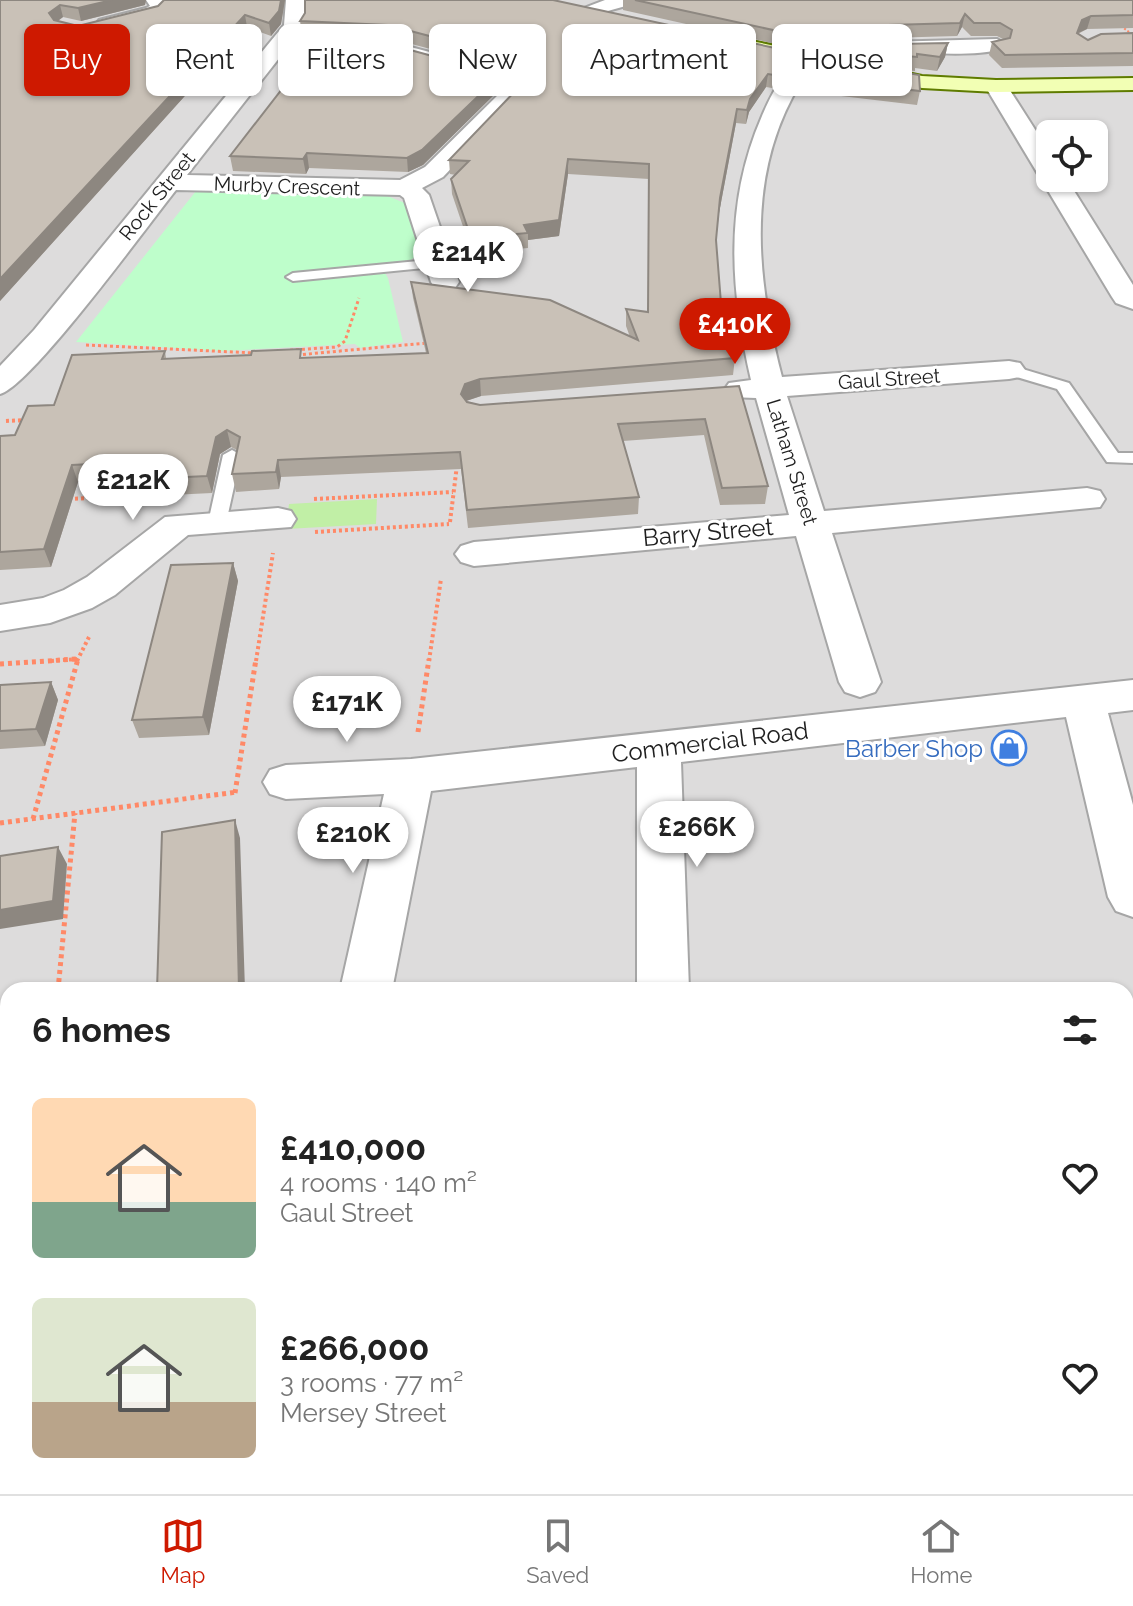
<!DOCTYPE html>
<html lang="en">
<head>
<meta charset="utf-8">
<style>
	body { margin:0; font-family:Raleway,sans-serif; background:#f2f2f2; color:#222; height:100vh; display:flex; flex-direction:column; font-size:30px; white-space:nowrap }
	* { box-sizing:border-box; margin:0 }
	p { font-size:26px; color:#767676 }
	.icon { flex:none; width:44px; height:44px; fill:none; stroke:currentColor; stroke-width:2; stroke-linecap:round; stroke-linejoin:round }
	.map { position:relative; flex:1; overflow:hidden }
	.details { position:absolute; left:0px; top:982px; width:1134px; height:512px; display:flex; flex-direction:column; background:#fff; border-radius:24px 24px 0 0; box-shadow:0 2px 6px #0004 }
	.details>* { flex:none }
	.guide { position:absolute; left:24px; top:24px; width:1086px; height:72px; display:flex; gap:16px }
	.controls { position:absolute; left:1036px; top:120px; display:grid; gap:16px }
	.controls a { display:grid; place-items:center; width:72px; height:72px; border-radius:12px; background:#fff; box-shadow:0 2px 6px #0004; font-size:40px }
	.price { position:absolute; translate:-50% -68px; padding:0 18px; border-radius:28px; background:#fff; color:#222; font-size:26px; line-height:52px; filter:drop-shadow(0 2px 4px #0008) }
	.price::after { content:''; position:absolute; left:50%; top:48px; width:24px; height:18px; margin-left:-12px; background:inherit; clip-path:polygon(0 0,100% 0,50% 100%) }
	.price.on { background:#ce1900; color:#fff }
	ul { padding:0; list-style:none }
	li { display:flex; align-items:center; gap:24px; height:200px; padding:0 32px }
	li span { display:grid; place-items:center; flex:none; width:224px; height:160px; border-radius:12px; color:#555 }
	li>.icon { margin-inline-start:auto }
	span .icon { width:96px; height:96px; fill:#fffc; stroke-width:1 }
	li b { font-size:34px }
	h2 { display:flex; justify-content:space-between; align-items:center; height:96px; padding:0 32px; font-size:34px }
	.chip { padding:0 28px; border-radius:12px; background:#fff; box-shadow:0 2px 6px #0004; font-size:28px; line-height:72px }
	.chip.on { background:#ce1900; color:#fff }
	.tab-bar { display:flex; justify-content:space-around; align-items:center; height:112px; border-top:2px solid #e0e0e0; background:#fff; font-size:22px; color:#767676 }
	.tab-bar a { display:grid; justify-items:center; gap:4px }
	.tab-bar .on { color:#ce1900 }
	.map>svg:first-child { display:block }
	.residential { fill:#dddcdc; fill-rule:evenodd }
	.grass { fill:#c1efa6 }
	.park { fill:#befecb }
	.lines { fill:none; stroke-linecap:round; stroke-linejoin:round }
	.lane-casing { stroke:#a6a6a6; stroke-width:4 }
	.street-casing { stroke:#a6a6a6; stroke-width:4 }
	.secondary-casing { stroke:#5f7c00; stroke-width:4 }
	.path-far4 { stroke:#ff8967; stroke-width:2; stroke-dasharray:2 2; stroke-linecap:butt }
	.path-far3 { stroke:#ff8967; stroke-width:3; stroke-dasharray:3 3; stroke-linecap:butt }
	.path-far2 { stroke:#ff8967; stroke-width:4; stroke-dasharray:3 3; stroke-linecap:butt }
	.path-far1 { stroke:#ff8967; stroke-width:5; stroke-dasharray:4 4; stroke-linecap:butt }
	.path { stroke:#ff8967; stroke-width:7; stroke-dasharray:6 6; stroke-linecap:butt }
	.lane { fill:#fff; fill-rule:evenodd }
	.street { fill:#fff; fill-rule:evenodd }
	.secondary { fill:#f2ffb4; fill-rule:evenodd }
	.wall { fill:#ada69d }
	.shaded-wall { fill:#8d8780 }
	.building { fill:#c9c1b7; stroke:#8d8780; stroke-width:2 }
	.labels { text-anchor:middle; dominant-baseline:central; stroke-width:6; stroke-linejoin:round; paint-order:stroke }
	.far-street-label { font-size:20px; fill:#1f1f1f; stroke:#fff }
	.street-label { font-size:24px; fill:#1f1f1f; stroke:#fff }
	.shop-label { font-size:24px; fill:#366cbe; stroke:#fff; text-anchor:end }
</style>
</head>
<body>
<div class="map">
<svg width="1133" height="1494" viewBox="0 0 1133 1494">
	<rect width="100%" height="100%" fill="#f0eee4"/>
	<!-- residential -->
	<path class="residential" d="M 0,0 L 1133,0 L 1133,1494 L 0,1494 ZM 1050,134 L 1094,134 L 1094,178 L 1050,178 ZM 8,990 L 1126,990 L 1126,1486 L 8,1486 Z"/>
	<!-- grass -->
	<path class="grass" d="M 377,499 L 376,524 L 286,529 L 289,504 Z
		M 8,1329 L 4,1447 L 0,1448 L 0,1331 Z"/>
	<!-- park -->
	<path class="park" d="M 208,188 L 382,194 L 405,203 L 422,251 L 411,260 L 380,265 L 388,278 L 403,342 L 360,348 L 355,344 L 223,351 L 76,342 L 196,191 Z"/>
	<g class="lines">
		<!-- lane casing -->
		<g class="lane-casing">
			<path id="lane" d="M 439,259 L 446,263 L 444,266 L 293,281 L 286,277 L 293,273 Z
				M 1009,365 L 1069,383 L 1118,453 L 1133,453 L 1133,463 L 1107,462 L 1057,389 L 1003,373 L 1003,367 Z
				M 232,450 L 241,455 L 226,523 L 217,529 L 208,523 L 223,455 Z"/>
		</g>
		<!-- street casing -->
		<g class="street-casing">
			<path id="street" d="M 146,0 L 165,0 L 170,7 L 160,16 L 106,30 L 96,24 L 99,20 L 146,8 L 150,6 Z
				M 286,0 L 304,0 L 304,26 L 296,37 L 388,41 L 501,71 L 512,77 L 522,94 L 443,177 L 422,188 L 429,195 L 459,282 L 455,288 L 435,288 L 431,282 L 404,198 L 400,195 L 176,190 C 148,225 31,386 0,394 L 0,366 L 34,330 L 284,25 ZM 287,48 L 387,53 L 485,81 L 500,93 L 425,167 L 400,180 L 187,175 Z
				M 605,0 L 635,0 L 633,4 L 586,17 L 576,11 Z
				M 997,39 L 1007,45 L 1004,49 C 952,62 870,42 822,60 C 808,65 799,86 792,98 C 746,186 758,285 782,377 L 1009,361 L 1020,363 L 1025,370 L 1020,377 L 1009,379 L 787,396 L 824,511 L 1087,488 L 1100,491 L 1105,499 L 1100,507 L 832,533 L 881,682 L 875,692 L 860,697 L 845,692 L 839,682 L 796,536 L 474,566 L 461,562 L 455,554 L 461,546 L 474,542 L 789,515 L 756,398 L 729,397 L 724,390 L 729,383 L 751,380 C 730,289 724,203 762,116 C 772,92 786,68 806,51 L 848,43 Z
				M 996,80 L 1004,81 L 1050,153 L 1050,178 L 1066,178 L 1133,285 L 1133,309 L 1116,303 L 1112,297 L 985,86 Z
				M 278,508 L 291,511 L 296,519 L 291,527 L 188,535 L 115,595 L 92,608 L 50,623 L 0,631 L 0,605 L 43,598 L 64,590 L 87,577 L 165,517 Z
				M 1133,680 L 1133,710 L 1108,713 L 1133,805 L 1133,917 L 1116,911 L 1108,897 L 1066,717 L 681,762 L 689,990 L 637,990 L 637,767 L 431,791 L 392,990 L 340,990 L 384,794 L 286,799 L 270,794 L 263,782 L 270,770 L 286,765 L 411,759 Z
				M 218,1486 L 288,1486 L 285,1494 L 215,1494 Z
				M 635,1486 L 705,1486 L 706,1494 L 636,1494 Z"/>
		</g>
		<!-- secondary casing -->
		<g class="secondary-casing">
			<path id="secondary" d="M 732,37 L 922,76 L 996,80 L 1133,78 L 1133,90 L 996,92 L 922,88 L 725,47 L 722,43 L 725,39 Z"/>
		</g>
		<!-- path-far4 -->
		<path class="path-far4" d="M 1121,26 L 1133,35"/>
		<!-- path-far3 -->
		<path class="path-far3" d="M 86,345 L 255,353
			M 278,351 L 337,347 L 345,341 L 359,298
			M 297,355 L 427,343"/>
		<!-- path-far2 -->
		<path class="path-far2" d="M 6,421 L 28,420
			M 69,499 L 151,495
			M 314,499 L 453,492
			M 450,522 L 457,465
			M 315,532 L 449,524
			M 51,661 L 77,659
			M 77,661 L 89,637
			M 256,661 L 273,553
			M 429,661 L 441,579"/>
		<!-- path-far1 -->
		<path class="path-far1" d="M 0,664 L 77,659
			M 418,732 L 429,659
			M 235,793 L 256,659
			M 33,819 L 78,659
			M 0,823 L 237,792
			M 58,990 L 75,813
			M 4,1024 L 8,1023"/>
		<!-- path -->
		<path class="path" d="M 0,1024 L 8,1023
			M 0,1303 L 8,1301
			M 0,1445 L 8,1443"/>
		<!-- lane -->
		<use href="#lane" class="lane"/>
		<!-- street -->
		<use href="#street" class="street"/>
		<!-- secondary -->
		<use href="#secondary" class="secondary"/>
	</g>
	<!-- wall -->
	<path class="wall" d="M 0,0 L 146,0 L 145,5 L 81,21 L 63,17 L 58,21 L 78,26 L 285,0 L 281,24 L 271,36 L 247,27 L 0,301 Z
		M 623,0 L 1133,0 L 1133,28 L 1087,29 L 1078,34 L 1088,40 L 1133,33 L 1133,66 L 1002,68 L 989,55 L 992,42 L 1003,39 L 997,36 L 971,36 L 962,27 L 957,36 L 850,39 L 803,50 L 623,10 Z
		M 305,13 L 787,64 L 772,88 L 766,87 L 749,112 L 746,124 L 736,123 L 719,213 L 716,241 L 722,316 L 735,358 L 733,375 L 481,396 L 466,401 L 480,405 L 739,386 L 768,486 L 765,504 L 720,505 L 704,435 L 623,441 L 639,497 L 638,514 L 468,528 L 461,469 L 281,477 L 279,489 L 236,492 L 232,474 L 237,450 L 231,447 L 220,454 L 212,493 L 171,495 L 166,477 L 78,482 L 51,567 L 0,570 L 0,436 L 15,435 L 54,405 L 165,351 L 166,358 L 303,358 L 426,353 L 413,298 L 411,282 L 630,337 L 626,326 L 626,309 L 648,312 L 649,179 L 568,174 L 559,236 L 528,240 L 528,248 L 472,253 L 452,194 L 451,179 L 456,175 L 450,174 L 449,160 L 520,87 L 515,75 L 502,68 L 389,38 L 302,34 L 300,21 Z
		M 948,43 L 945,57 L 937,71 L 915,68 L 915,71 L 891,69 L 841,58 L 843,45 Z
		M 801,77 L 920,91 L 917,105 L 799,91 Z
		M 496,93 L 423,165 L 408,172 L 309,168 L 306,174 L 233,171 L 230,156 Z
		M 233,563 L 238,581 L 209,735 L 139,738 L 132,720 Z
		M 51,682 L 58,700 L 45,746 L 0,749 L 0,685 Z"/>
	<!-- shaded-wall -->
	<path class="shaded-wall" d="M 112,0 L 146,0 L 145,5 L 81,21 L 78,8 Z
		M 281,0 L 285,0 L 281,24 L 271,36 L 269,23 Z
		M 60,5 L 63,17 L 52,25 L 49,13 Z
		M 965,14 L 962,27 L 957,36 L 960,23 Z
		M 245,15 L 247,27 L 0,301 L 0,279 Z
		M 1091,16 L 1087,29 L 1078,33 L 1073,46 L 1082,20 Z
		M 852,26 L 850,39 L 803,50 L 805,37 Z
		M 948,43 L 945,57 L 937,71 L 940,57 Z
		M 789,51 L 787,64 L 772,88 L 774,75 Z
		M 768,74 L 766,87 L 749,112 L 746,124 L 747,110 L 750,99 Z
		M 495,80 L 496,93 L 423,165 L 408,172 L 407,158 Z
		M 737,109 L 736,123 L 719,213 L 720,198 Z
		M 307,153 L 309,168 L 306,174 L 303,159 Z
		M 568,159 L 568,174 L 559,236 L 528,240 L 528,233 L 524,225 Z
		M 480,379 L 481,396 L 466,401 L 461,394 L 465,384 Z
		M 227,430 L 231,447 L 220,454 L 212,493 L 207,476 L 216,437 Z
		M 278,460 L 281,477 L 279,489 L 276,472 Z
		M 72,465 L 78,482 L 51,567 L 44,549 Z
		M 233,563 L 238,581 L 209,735 L 203,717 Z
		M 51,682 L 58,700 L 45,746 L 36,729 Z
		M 235,820 L 240,838 L 245,990 L 239,990 Z
		M 58,847 L 67,864 L 63,919 L 0,929 L 0,910 Z
		M 90,1486 L 136,1486 L 104,1494 L 57,1494 Z"/>
	<!-- building -->
	<path class="building" d="M 0,0 L 112,0 L 78,8 L 60,5 L 49,13 L 54,20 L 78,26 L 158,6 L 164,0 L 281,0 L 279,11 L 269,23 L 245,15 L 0,279 Z
		M 305,0 L 553,0 L 789,51 L 774,75 L 768,74 L 750,99 L 747,110 L 737,109 L 720,198 L 716,240 L 722,316 L 735,358 L 480,379 L 465,384 L 461,394 L 467,402 L 480,405 L 739,386 L 768,486 L 722,488 L 705,419 L 618,424 L 639,497 L 467,510 L 460,452 L 278,460 L 276,472 L 232,474 L 240,437 L 227,430 L 216,437 L 207,476 L 166,478 L 171,460 L 72,465 L 44,549 L 0,552 L 0,436 L 15,435 L 28,406 L 54,405 L 72,355 L 165,351 L 162,359 L 251,355 L 252,351 L 301,349 L 300,358 L 428,353 L 411,282 L 550,300 L 638,340 L 626,309 L 648,312 L 649,164 L 568,159 L 559,220 L 524,225 L 528,233 L 471,238 L 451,179 L 469,161 L 449,160 L 524,82 L 514,62 L 501,55 L 388,25 L 300,21 L 305,13 Z
		M 635,0 L 1133,0 L 1133,15 L 1091,16 L 1082,20 L 1077,33 L 1088,40 L 1101,34 L 1133,33 L 1133,53 L 1005,55 L 992,42 L 1010,38 L 1012,30 L 1000,23 L 974,23 L 965,14 L 960,23 L 852,26 L 805,37 Z
		M 320,40 L 385,43 L 483,70 L 495,80 L 422,150 L 407,158 L 307,153 L 303,159 L 230,156 Z
		M 948,43 L 940,57 L 917,54 L 917,57 L 894,55 L 843,45 Z
		M 815,56 L 919,75 L 920,91 L 801,77 Z
		M 233,563 L 203,717 L 132,720 L 171,565 Z
		M 51,682 L 36,729 L 0,731 L 0,685 Z
		M 235,820 L 239,990 L 157,990 L 162,832 Z
		M 58,847 L 53,901 L 0,910 L 0,856 Z
		M 57,1486 L 90,1486 L 57,1494 Z"/>
	<!-- icons -->
	<defs>
		<g id="shop-ring" transform="scale(1.8)"><circle r="9.5" fill="#fff" stroke="#3f7fe0" stroke-width="1.5"/><path d="M-5-2.5h2.3a2.7 3.5 0 0 1 5.4 0H5L5.5 6h-11ZM-1.5-2.5h3a1.5 2.3 0 0 0-3 0Z" fill="#3f7fe0"/></g>
	</defs>
	<g fill-rule="evenodd">
		<use href="#shop-ring" x="1009" y="748"/>
	</g>
	<g class="labels">
		<!-- far-street labels -->
		<g class="far-street-label">
			<text transform="translate(287 186) rotate(2)">Murby Crescent</text>
			<text transform="translate(157 196) rotate(-51)">Rock Street</text>
			<text transform="translate(889 379) rotate(-4)">Gaul Street</text>
			<text transform="translate(792 462) rotate(73)">Latham Street</text>
		</g>
		<!-- street labels -->
		<g class="street-label">
			<text transform="translate(708 532) rotate(-5)">Barry Street</text>
			<text transform="translate(710 742) rotate(-7)">Commercial Road</text>
		</g>
		<!-- shop labels -->
		<g class="shop-label">
			<text x="983" y="748">Barber Shop</text>
		</g>
	</g>
</svg>
<div class="controls">
<a><svg class="icon" aria-label="locate" viewBox="0 0 24 24"><circle cx="12" cy="12" r="6"/><path d="M12 2v4M12 18v4M2 12h4M18 12h4"/></svg></a>
</div>
<b class="price" style="left:468px;top:294px">£214K</b>
<b class="price on" style="left:735px;top:366px">£410K</b>
<b class="price" style="left:133px;top:522px">£212K</b>
<b class="price" style="left:347px;top:744px">£171K</b>
<b class="price" style="left:697px;top:869px">£266K</b>
<b class="price" style="left:353px;top:875px">£210K</b>
<div class="guide">
<a class="chip on">Buy</a>
<a class="chip">Rent</a>
<a class="chip">Filters</a>
<a class="chip">New</a>
<a class="chip">Apartment</a>
<a class="chip">House</a>
</div>
<section class="details">
<h2>6 homes<svg class="icon" aria-label="filters" viewBox="0 0 24 24"><path d="M4 7h16M4 17h16"/><circle cx="9" cy="7" r="2"/><circle cx="15" cy="17" r="2"/></svg></h2>
<ul>
<li><span style="background:linear-gradient(#ffd9b3 65%,#7fa58c 0)"><svg class="icon" aria-label="home" viewBox="0 0 24 24"><path d="M3 11l9-7 9 7M6 9v11h12V9"/></svg></span><div><b>£410,000</b><p>4 rooms · 140 m²</p><p>Gaul Street</p></div><svg class="icon" aria-label="heart" viewBox="0 0 24 24"><path d="M12 20l-8-8c-3-5 5-10 8-4 3-6 11-1 8 4z"/></svg></li>
<li><span style="background:linear-gradient(#dfe7d0 65%,#b9a48a 0)"><svg class="icon" aria-label="home" viewBox="0 0 24 24"><path d="M3 11l9-7 9 7M6 9v11h12V9"/></svg></span><div><b>£266,000</b><p>3 rooms · 77 m²</p><p>Mersey Street</p></div><svg class="icon" aria-label="heart" viewBox="0 0 24 24"><path d="M12 20l-8-8c-3-5 5-10 8-4 3-6 11-1 8 4z"/></svg></li>
</ul>
</section>
</div>
<nav class="tab-bar">
<a class="on"><svg class="icon" aria-label="map" viewBox="0 0 24 24"><path d="M3 6l6-2 6 2 6-2v14l-6 2-6-2-6 2zM9 4v14M15 6v14"/></svg>Map</a>
<a><svg class="icon" aria-label="saved" viewBox="0 0 24 24"><path d="M7 4h10v16l-5-4-5 4z"/></svg>Saved</a>
<a><svg class="icon" aria-label="home" viewBox="0 0 24 24"><path d="M3 11l9-7 9 7M6 9v11h12V9"/></svg>Home</a>
</nav>
</body>
</html>
